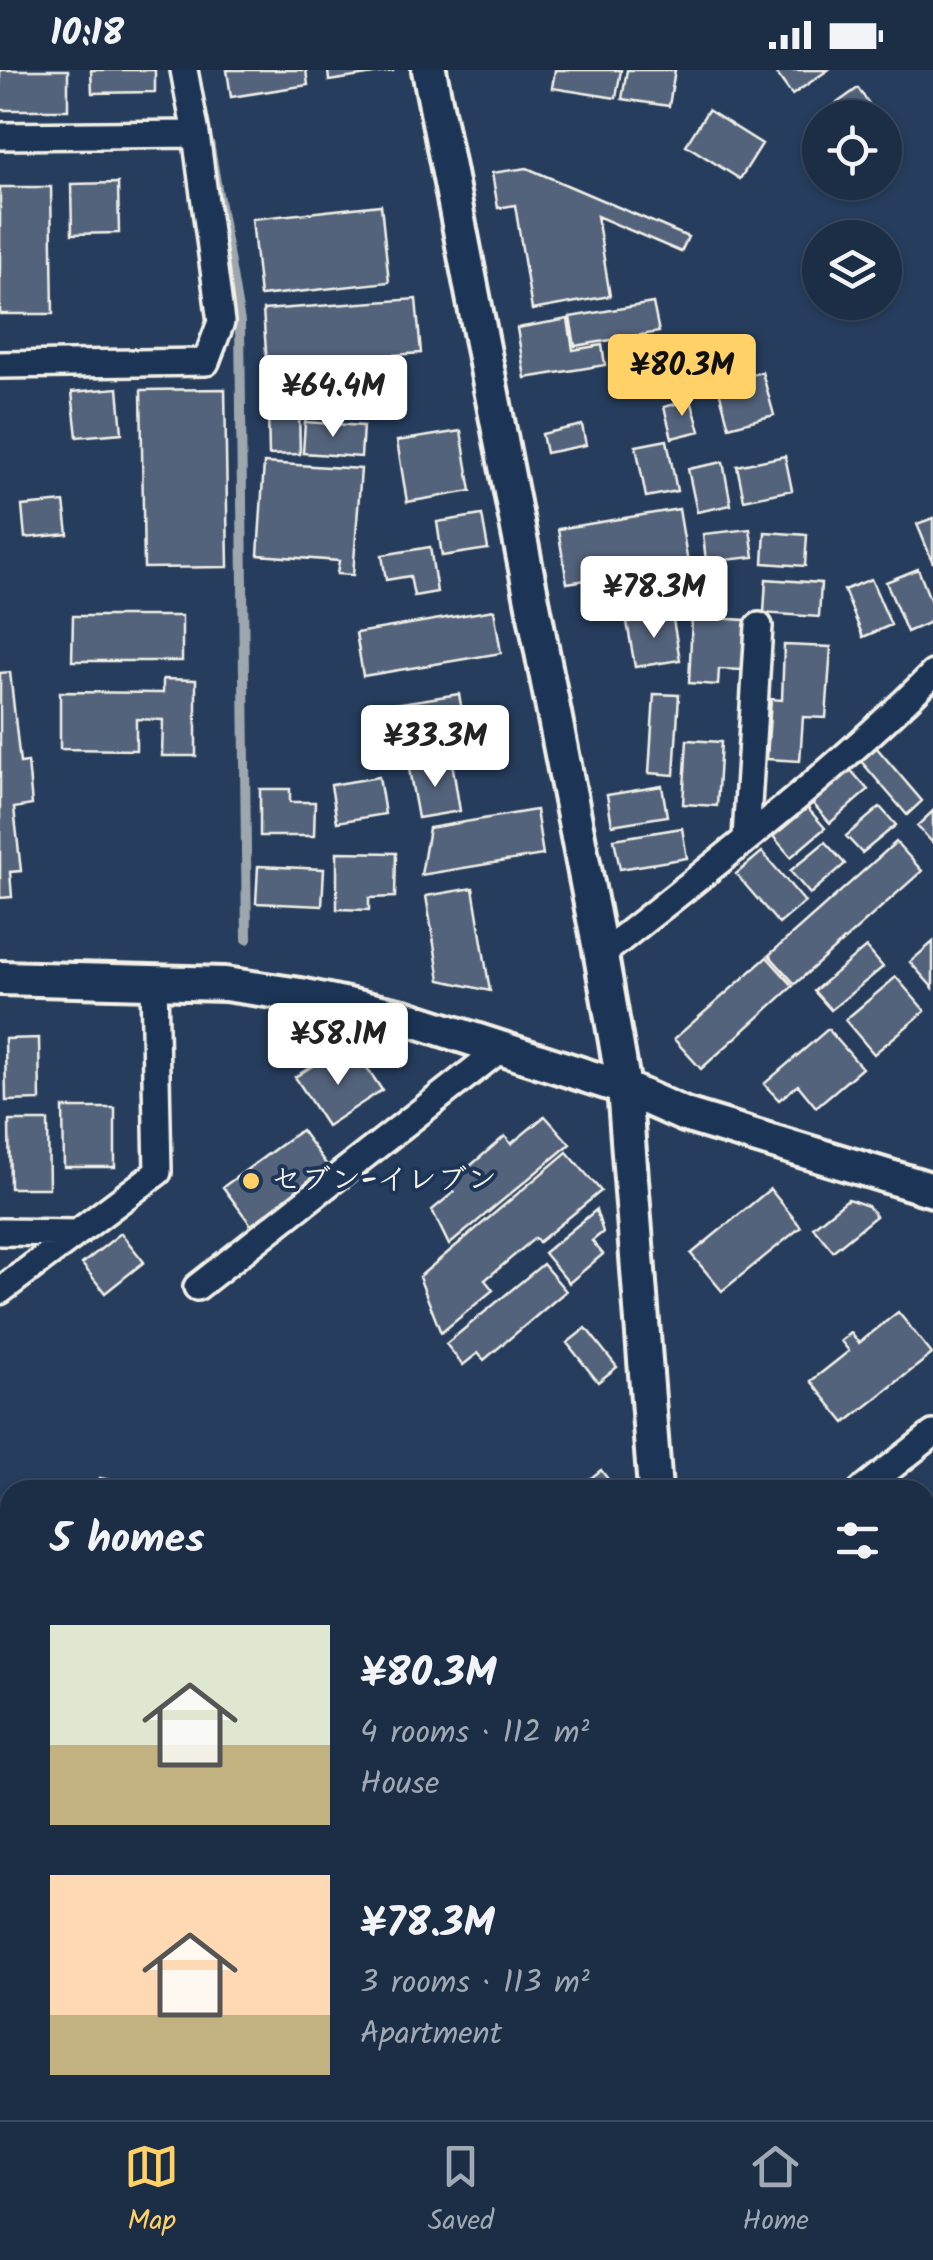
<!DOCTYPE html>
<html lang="en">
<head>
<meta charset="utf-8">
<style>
	body { margin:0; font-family:Kalam,"Klee One",sans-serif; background:#25364d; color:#f1f3f6; height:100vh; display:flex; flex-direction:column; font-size:38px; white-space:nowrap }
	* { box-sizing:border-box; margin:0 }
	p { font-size:32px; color:#a0a8b3 }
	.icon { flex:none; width:55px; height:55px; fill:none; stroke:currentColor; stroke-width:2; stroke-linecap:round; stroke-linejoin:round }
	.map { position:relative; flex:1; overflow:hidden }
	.details { position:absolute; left:0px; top:1410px; width:935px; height:640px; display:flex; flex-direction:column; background:#1c2e46; border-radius:30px 30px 0 0; box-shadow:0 2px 8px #0004,0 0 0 2px #3a4a5f }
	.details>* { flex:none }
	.fabs { position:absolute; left:802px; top:30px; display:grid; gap:20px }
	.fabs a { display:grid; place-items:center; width:100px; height:100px; border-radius:50%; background:#1c2e46; box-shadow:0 2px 8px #0004,0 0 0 2px #3a4a5f; font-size:50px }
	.price { position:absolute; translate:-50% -85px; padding:0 22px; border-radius:10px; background:#fff; color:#222; font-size:32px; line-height:65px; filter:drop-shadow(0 2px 5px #0008) }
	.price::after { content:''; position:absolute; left:50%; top:60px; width:30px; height:22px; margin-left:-15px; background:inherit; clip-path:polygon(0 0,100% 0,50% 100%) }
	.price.current { background:#ffd166; color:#111 }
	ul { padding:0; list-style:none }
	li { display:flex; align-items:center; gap:30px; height:250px; padding:0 50px }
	li span { display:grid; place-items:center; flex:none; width:280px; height:200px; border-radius:0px; color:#555 }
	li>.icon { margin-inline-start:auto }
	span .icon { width:120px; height:120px; fill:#fffc; stroke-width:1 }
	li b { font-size:42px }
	h2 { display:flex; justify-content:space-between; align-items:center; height:120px; padding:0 50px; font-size:42px }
	.status { display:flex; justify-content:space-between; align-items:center; height:70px; padding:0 50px; background:#1c2e46; direction:ltr }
	.status svg { height:28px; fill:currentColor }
	.tabs { display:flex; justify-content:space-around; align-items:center; height:140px; border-top:2px solid #3a4a5f; background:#1c2e46; font-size:28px; color:#a0a8b3 }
	.tabs a { display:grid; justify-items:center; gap:5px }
	.tabs .current { color:#ffd166 }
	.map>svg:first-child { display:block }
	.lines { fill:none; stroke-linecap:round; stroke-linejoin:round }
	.stream { stroke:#9fa7ae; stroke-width:10 }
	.building { fill:#52647b; stroke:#f4f1e8; stroke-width:2.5 }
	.minor-casing { stroke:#f4f1e8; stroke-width:32 }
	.tertiary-casing { stroke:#f4f1e8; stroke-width:40 }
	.minor { stroke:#1d3557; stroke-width:25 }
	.tertiary { stroke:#1d3557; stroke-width:32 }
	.poi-dot { fill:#ffd166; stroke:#1d3557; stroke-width:4 }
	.labels { text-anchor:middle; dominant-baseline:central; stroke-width:8; stroke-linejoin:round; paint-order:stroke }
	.poi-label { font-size:30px; font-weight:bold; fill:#f4f1e8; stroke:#1d3557; text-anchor:start }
</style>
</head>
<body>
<div class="status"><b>10:18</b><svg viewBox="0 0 49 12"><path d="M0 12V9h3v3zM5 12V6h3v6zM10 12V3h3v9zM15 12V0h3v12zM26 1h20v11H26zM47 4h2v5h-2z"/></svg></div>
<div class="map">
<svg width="933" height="2050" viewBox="0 0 933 2050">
	<rect width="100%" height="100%" fill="#263d5d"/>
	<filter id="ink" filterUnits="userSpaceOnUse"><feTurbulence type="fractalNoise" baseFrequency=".01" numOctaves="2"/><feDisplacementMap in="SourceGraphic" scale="20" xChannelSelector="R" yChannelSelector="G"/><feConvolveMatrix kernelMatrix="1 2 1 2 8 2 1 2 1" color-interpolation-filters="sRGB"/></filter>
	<g filter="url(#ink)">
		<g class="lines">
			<!-- stream -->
			<path class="stream" d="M 209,72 L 240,252 L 247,869"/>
		</g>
		<!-- building -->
		<path class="building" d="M 0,0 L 68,0 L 68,40 L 0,40 Z
			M 91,0 L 155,0 L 155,22 L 92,23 Z
			M 227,0 L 306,0 L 308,15 L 231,27 Z
			M 328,0 L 393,0 L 393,1 L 329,11 Z
			M 555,0 L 621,0 L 616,28 L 552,18 Z
			M 627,0 L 675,0 L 669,36 L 622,29 Z
			M 774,0 L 828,0 L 792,25 Z
			M 858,18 L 876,44 L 871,48 L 820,48 L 820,54 L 816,48 Z
			M 708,40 L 762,74 L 740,109 L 686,75 Z
			M 527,98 L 688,167 L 681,182 L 597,146 L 610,226 L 532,240 L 515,135 L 498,138 L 492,103 Z
			M 118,113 L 119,163 L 72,164 L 71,114 Z
			M 0,117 L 51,117 L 53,244 L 0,244 Z
			M 381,135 L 389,212 L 260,226 L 252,149 Z
			M 416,229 L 421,283 L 298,292 L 300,384 L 269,385 L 267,295 L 263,240 Z
			M 653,233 L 659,262 L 575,276 L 570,247 Z
			M 568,249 L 573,280 L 602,275 L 605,295 L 525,308 L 517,258 Z
			M 762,302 L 774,345 L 729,357 L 717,313 Z
			M 118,318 L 122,363 L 77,367 L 72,322 Z
			M 225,319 L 228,497 L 144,498 L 141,320 Z
			M 691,330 L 700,361 L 672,368 L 664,337 Z
			M 305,352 L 363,356 L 361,387 L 303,383 Z
			M 582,355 L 586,375 L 546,383 L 542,364 Z
			M 461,361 L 471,421 L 407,432 L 397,371 Z
			M 667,370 L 677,421 L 646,427 L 636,376 Z
			M 785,386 L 792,420 L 744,430 L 737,396 Z
			M 723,392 L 731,435 L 697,442 L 688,399 Z
			M 264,393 L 361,399 L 353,505 L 337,504 L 339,491 L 258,485 Z
			M 64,432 L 68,464 L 25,468 L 22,436 Z
			M 679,439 L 689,499 L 631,508 L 631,503 L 567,513 L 558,459 Z
			M 482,445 L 488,479 L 442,486 L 437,452 Z
			M 933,448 L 933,493 L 917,454 Z
			M 750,459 L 754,487 L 706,492 L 703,464 Z
			M 765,462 L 807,465 L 805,496 L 763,493 Z
			M 430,477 L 437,522 L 414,526 L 410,506 L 386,510 L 382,485 Z
			M 918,499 L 933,537 L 933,551 L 907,562 L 886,512 Z
			M 766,509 L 821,513 L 819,547 L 764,543 Z
			M 871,509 L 891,555 L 863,567 L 844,520 Z
			M 494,540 L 501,583 L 363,606 L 356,563 Z
			M 672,544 L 680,590 L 635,597 L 627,552 Z
			M 73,546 L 182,546 L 182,591 L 72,591 Z
			M 692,547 L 746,550 L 743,600 L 719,599 L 718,615 L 689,613 Z
			M 784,575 L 831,577 L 826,648 L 803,647 L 800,691 L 767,689 L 771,629 L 782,630 Z
			M 10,602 L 20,693 L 28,692 L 32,735 L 14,738 L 21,801 L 10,802 L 12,827 L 0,828 L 0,603 Z
			M 163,609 L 196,610 L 196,686 L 162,686 L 163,650 L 136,649 L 136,680 L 60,679 L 60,622 L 163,623 Z
			M 459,624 L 467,669 L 402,679 L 395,634 Z
			M 654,624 L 679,625 L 674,705 L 649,703 Z
			M 687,670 L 721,672 L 717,736 L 683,734 Z
			M 876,677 L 922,731 L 907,745 L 860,690 Z
			M 452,692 L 460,741 L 418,748 L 409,699 Z
			M 848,697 L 868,720 L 830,753 L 810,730 Z
			M 379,707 L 385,744 L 337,752 L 331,715 Z
			M 662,716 L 667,746 L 612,755 L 607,725 Z
			M 260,719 L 290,719 L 290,732 L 315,732 L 314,766 L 260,766 Z
			M 805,735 L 825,758 L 791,787 L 771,764 Z
			M 880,737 L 896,755 L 862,783 L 846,766 Z
			M 536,740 L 543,785 L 421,805 L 429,758 Z
			M 933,741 L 933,773 L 917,756 Z
			M 682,758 L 687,788 L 620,799 L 614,769 Z
			M 825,772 L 845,794 L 810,824 L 790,801 Z
			M 896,772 L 922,801 L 795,914 L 769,885 Z
			M 337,782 L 396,783 L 395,827 L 369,828 L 369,840 L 337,839 Z
			M 762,782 L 805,832 L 779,854 L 736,804 Z
			M 258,796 L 324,799 L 322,836 L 256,833 Z
			M 473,818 L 490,921 L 440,910 L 426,826 Z
			M 933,872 L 933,918 L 910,892 Z
			M 866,877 L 883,897 L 831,940 L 814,921 Z
			M 767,887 L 793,916 L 701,999 L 674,969 Z
			M 896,907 L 925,941 L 874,984 L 845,950 Z
			M 828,959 L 862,998 L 816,1037 L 798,1015 L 779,1030 L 764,1014 Z
			M 39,968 L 40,1030 L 6,1031 L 5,969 Z
			M 359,986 L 382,1020 L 327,1056 L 295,1007 L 325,988 L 335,1002 Z
			M 63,1038 L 115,1038 L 115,1097 L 64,1097 Z
			M 545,1046 L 570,1074 L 449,1175 L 432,1140 L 454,1122 L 448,1115 L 505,1066 L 511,1074 Z
			M 9,1051 L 48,1051 L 49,1118 L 10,1118 Z
			M 301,1060 L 329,1098 L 251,1155 L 223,1117 Z
			M 567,1082 L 601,1121 L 539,1172 L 535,1168 L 485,1210 L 493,1220 L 441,1263 L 419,1207 Z
			M 770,1119 L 801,1157 L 722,1221 L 691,1184 Z
			M 848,1129 L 868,1136 L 876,1146 L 833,1181 L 813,1157 Z
			M 596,1140 L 603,1162 L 592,1171 L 603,1184 L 569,1213 L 544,1183 Z
			M 121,1163 L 144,1192 L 105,1223 L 82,1194 Z
			M 543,1194 L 566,1221 L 484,1290 L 478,1283 L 463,1295 L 446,1274 Z
			M 898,1242 L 932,1284 L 845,1353 L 811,1311 L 849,1281 L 841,1271 L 851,1263 L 859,1273 Z
			M 586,1258 L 617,1297 L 598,1312 L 567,1273 Z
			M 601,1400 L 616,1420 L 584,1420 L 581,1416 Z
			M 100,1408 L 135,1415 L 134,1420 L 99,1420 Z
			M 0,1441 L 10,1442 L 10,1765 L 0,1772 Z
			M 925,1646 L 933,1656 L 933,1724 L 925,1730 Z
			M 933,1742 L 933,1792 L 929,1795 L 925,1790 L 925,1748 Z
			M 10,1839 L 10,1895 L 4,1899 L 0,1894 L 0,1847 Z
			M 933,1988 L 933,2040 L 923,2047 L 918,2040 L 925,2040 L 925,1993 Z
			M 2,2011 L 10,2021 L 10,2040 L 15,2040 L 0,2050 L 0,2013 Z
			M 384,2040 L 516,2040 L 502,2050 L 392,2050 Z
			M 860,2040 L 901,2040 L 909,2050 L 847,2050 Z"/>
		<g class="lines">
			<!-- minor casing -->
			<g class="minor-casing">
				<path id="minor" d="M 0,66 L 196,64
					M 0,295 L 206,292 L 221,252 L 196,64 L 184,0
					M 746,768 L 759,556
					M 601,885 C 714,795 831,706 933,604
					M 0,1162 L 77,1163
					M 197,1217 L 503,977
					M 0,1221 L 158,1102 L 154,911
					M 862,1420 L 933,1364
					M 925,1859 L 933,1853
					M 42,2050 L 55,2040"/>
			</g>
			<!-- tertiary casing -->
			<g class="tertiary-casing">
				<path id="tertiary" d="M 429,0 L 601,885 L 624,1018 L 655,1420
					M 0,908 L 225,914 L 300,925 L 404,947 L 624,1018 L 685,1045 L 933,1120
					M 702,2040 L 703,2050"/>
			</g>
			<!-- minor -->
			<use href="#minor" class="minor"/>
			<!-- tertiary -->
			<use href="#tertiary" class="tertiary"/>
		</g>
	</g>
	<!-- markers -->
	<circle class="poi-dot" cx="251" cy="1111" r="10"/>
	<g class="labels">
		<!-- poi labels -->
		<g class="poi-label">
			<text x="271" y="1111">セブン-イレブン</text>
		</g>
	</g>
</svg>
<div class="fabs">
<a><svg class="icon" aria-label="locate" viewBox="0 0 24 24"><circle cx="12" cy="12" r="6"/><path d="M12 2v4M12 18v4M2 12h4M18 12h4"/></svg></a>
<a><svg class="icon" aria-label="layers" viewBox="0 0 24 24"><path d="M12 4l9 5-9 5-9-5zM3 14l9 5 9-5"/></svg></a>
</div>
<b class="price current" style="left:682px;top:349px">¥80.3M</b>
<b class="price" style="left:333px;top:370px">¥64.4M</b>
<b class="price" style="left:654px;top:571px">¥78.3M</b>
<b class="price" style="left:435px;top:720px">¥33.3M</b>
<b class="price" style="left:338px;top:1018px">¥58.1M</b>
<section class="details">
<h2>5 homes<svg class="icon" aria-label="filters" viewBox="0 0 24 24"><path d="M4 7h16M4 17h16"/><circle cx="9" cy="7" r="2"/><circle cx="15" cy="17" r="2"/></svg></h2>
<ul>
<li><span style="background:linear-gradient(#dfe7d0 60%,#c2b280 0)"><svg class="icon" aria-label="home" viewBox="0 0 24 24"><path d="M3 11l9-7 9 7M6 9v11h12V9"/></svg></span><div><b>¥80.3M</b><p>4 rooms · 112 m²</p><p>House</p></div></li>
<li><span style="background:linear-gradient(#ffd9b3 70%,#c2b280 0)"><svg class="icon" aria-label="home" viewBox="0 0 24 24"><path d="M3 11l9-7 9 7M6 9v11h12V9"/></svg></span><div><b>¥78.3M</b><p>3 rooms · 113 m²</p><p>Apartment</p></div></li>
</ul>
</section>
</div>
<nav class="tabs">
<a class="current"><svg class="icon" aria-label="map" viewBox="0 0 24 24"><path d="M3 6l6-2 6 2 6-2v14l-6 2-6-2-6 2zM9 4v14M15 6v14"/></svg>Map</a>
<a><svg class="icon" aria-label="saved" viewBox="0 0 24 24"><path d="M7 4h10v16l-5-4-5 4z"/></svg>Saved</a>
<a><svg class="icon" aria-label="home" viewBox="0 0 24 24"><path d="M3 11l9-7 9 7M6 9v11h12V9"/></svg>Home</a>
</nav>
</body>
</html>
